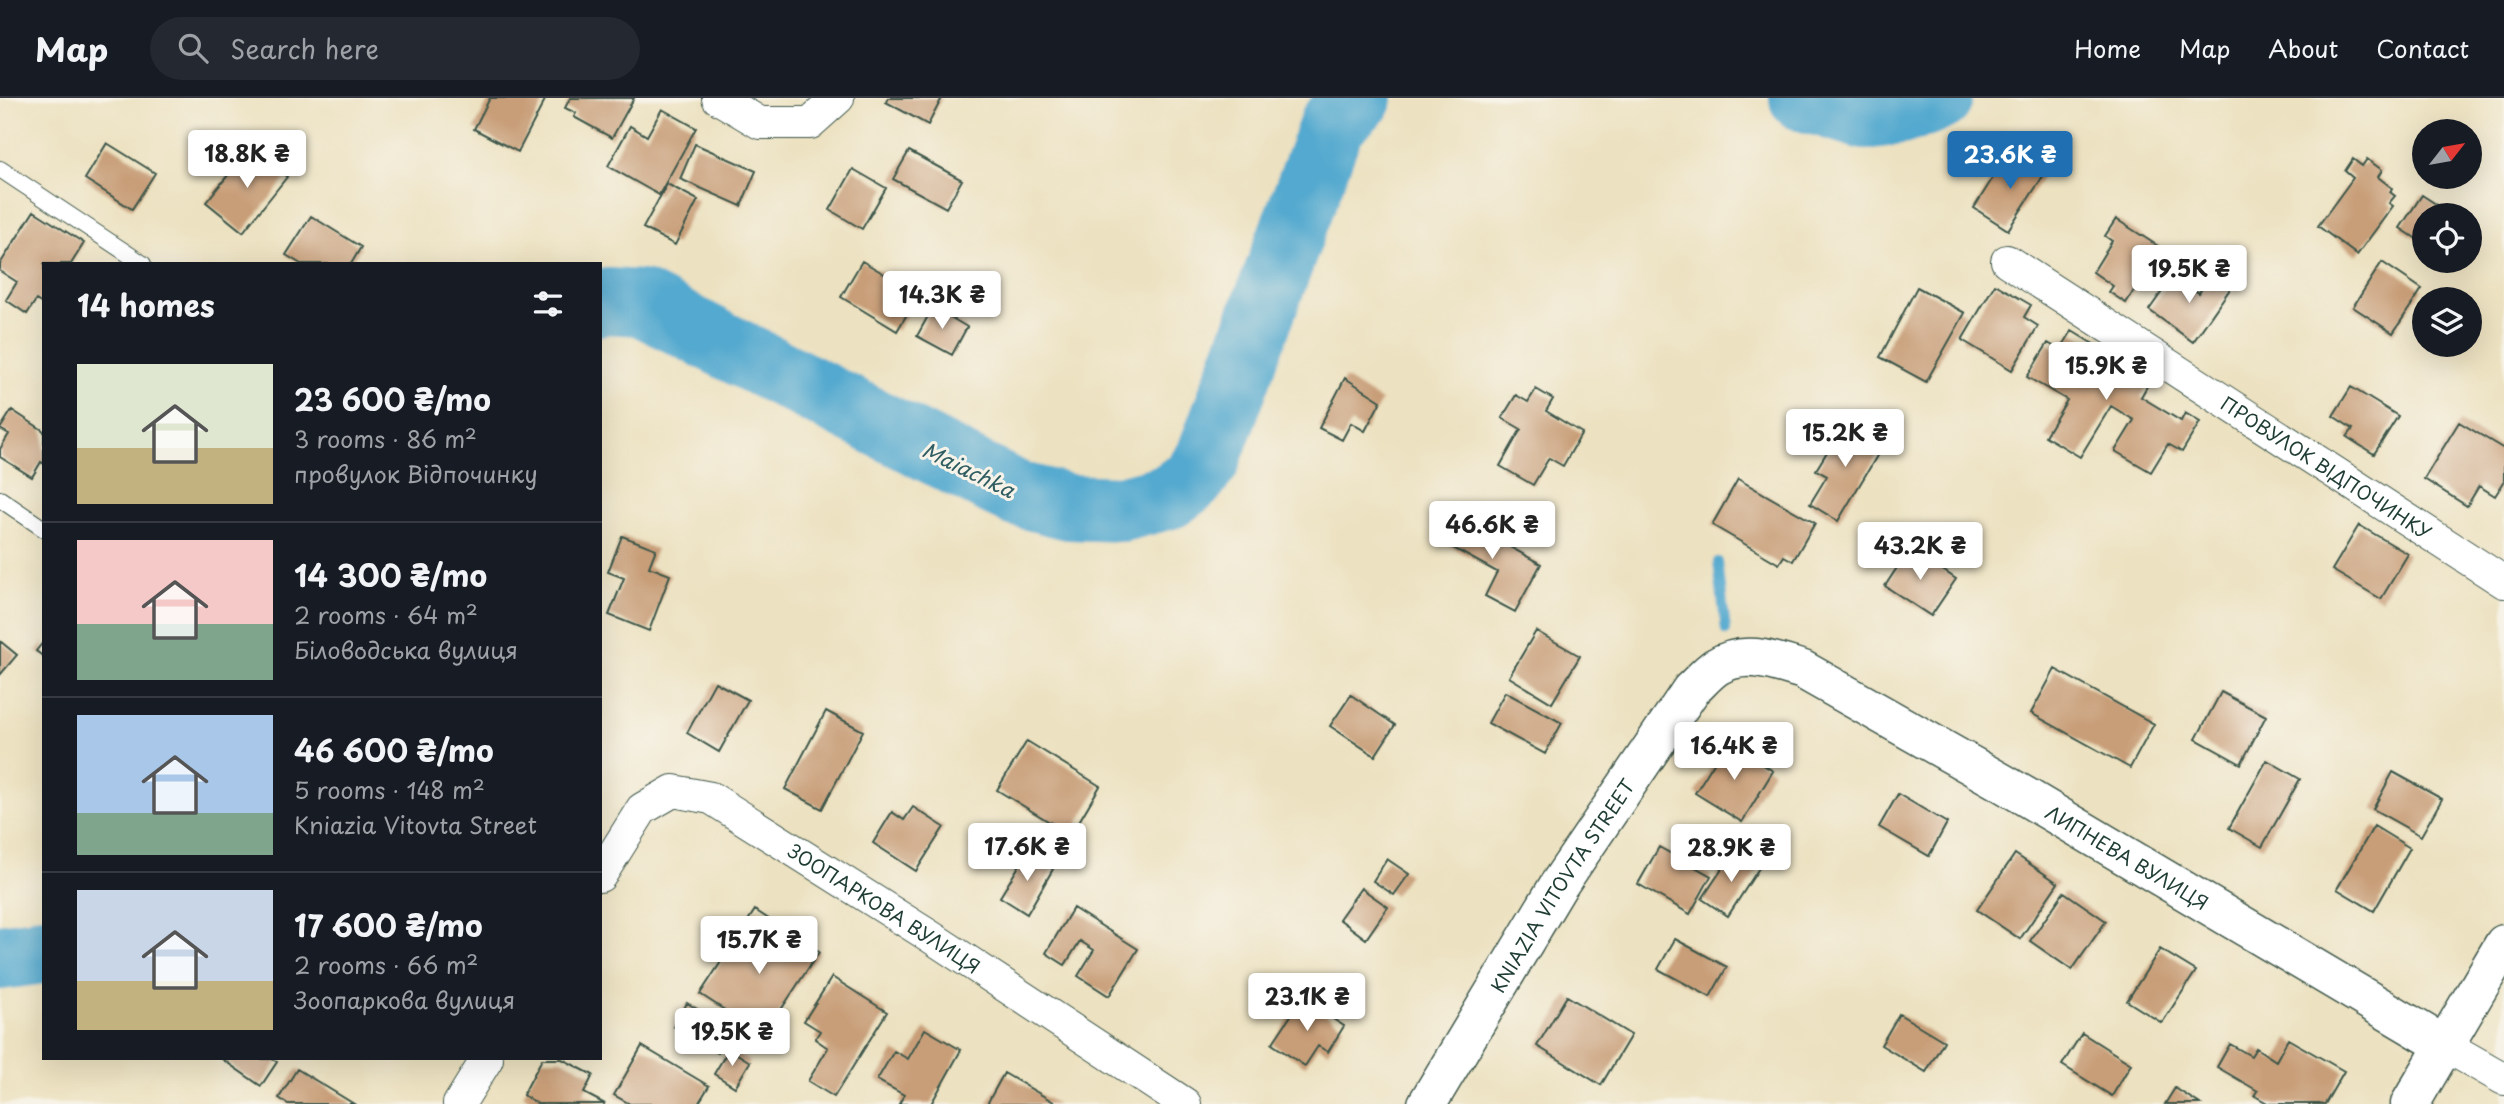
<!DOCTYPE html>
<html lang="en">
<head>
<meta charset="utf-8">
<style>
	body { margin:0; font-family:"Playpen Sans",sans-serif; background:#242831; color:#f1f3f6; height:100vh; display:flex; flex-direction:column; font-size:26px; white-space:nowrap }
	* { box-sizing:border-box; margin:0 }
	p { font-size:23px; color:#9ea1a6 }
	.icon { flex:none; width:38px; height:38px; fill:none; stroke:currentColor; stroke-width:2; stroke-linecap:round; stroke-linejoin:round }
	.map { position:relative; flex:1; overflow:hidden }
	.drawer { position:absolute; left:42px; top:164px; width:560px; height:798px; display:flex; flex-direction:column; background:#171b24; border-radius:0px; box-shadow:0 7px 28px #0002 }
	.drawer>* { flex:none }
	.needle { width:46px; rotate:59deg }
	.controls { position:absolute; left:2412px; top:21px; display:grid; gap:14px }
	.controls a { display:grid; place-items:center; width:70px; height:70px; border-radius:50%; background:#171b24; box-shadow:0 7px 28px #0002; font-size:35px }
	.price { position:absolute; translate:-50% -60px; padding:0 16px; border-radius:7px; background:#fff; color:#222; font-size:23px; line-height:46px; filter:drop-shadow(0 2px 4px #0008) }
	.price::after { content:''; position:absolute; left:50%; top:42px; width:21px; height:16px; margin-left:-10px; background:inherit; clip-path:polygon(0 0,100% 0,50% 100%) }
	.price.current { background:#1f6fb2; color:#fff }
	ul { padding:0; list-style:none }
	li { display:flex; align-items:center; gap:21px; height:175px; padding:0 35px }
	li+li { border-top:2px solid #363941 }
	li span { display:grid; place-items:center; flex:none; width:196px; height:140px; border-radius:0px; color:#555 }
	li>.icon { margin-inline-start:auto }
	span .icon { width:84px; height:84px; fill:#fffc; stroke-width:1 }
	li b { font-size:30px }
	h2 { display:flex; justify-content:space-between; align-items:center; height:84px; padding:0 35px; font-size:30px }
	header { display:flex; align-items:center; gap:42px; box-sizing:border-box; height:98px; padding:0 35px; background:#171b24; border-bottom:2px solid #363941 }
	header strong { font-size:33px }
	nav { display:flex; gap:38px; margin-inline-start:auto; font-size:24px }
	.search { width:490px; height:63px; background:#242831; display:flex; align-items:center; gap:18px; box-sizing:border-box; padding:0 24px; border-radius:38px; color:#9ea1a6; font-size:26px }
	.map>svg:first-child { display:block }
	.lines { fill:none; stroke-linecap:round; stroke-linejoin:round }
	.stream { stroke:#53a9cf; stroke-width:10 }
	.river { stroke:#53a9cf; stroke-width:66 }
	.building { fill:#c89e78 }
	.lane-casing { stroke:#3e5649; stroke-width:18 }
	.street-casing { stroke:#3e5649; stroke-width:34 }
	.secondary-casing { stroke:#3e5649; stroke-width:41 }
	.lane { stroke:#fff; stroke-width:16 }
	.street { stroke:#fff; stroke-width:32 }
	.secondary { stroke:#fff; stroke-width:38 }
	.labels { text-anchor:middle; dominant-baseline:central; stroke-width:6; stroke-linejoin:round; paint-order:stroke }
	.street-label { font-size:19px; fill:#1f3d34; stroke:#f7f3e8 }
	.water-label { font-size:21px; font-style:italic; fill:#2f5d62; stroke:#f7f3e8 }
</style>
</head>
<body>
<header>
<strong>Map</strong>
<div class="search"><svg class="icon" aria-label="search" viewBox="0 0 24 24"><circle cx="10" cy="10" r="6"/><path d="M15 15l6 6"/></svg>Search here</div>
<nav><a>Home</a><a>Map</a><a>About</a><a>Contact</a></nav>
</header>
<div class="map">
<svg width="2504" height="1006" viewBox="0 0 2504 1006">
	<rect width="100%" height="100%" fill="#f7f3e8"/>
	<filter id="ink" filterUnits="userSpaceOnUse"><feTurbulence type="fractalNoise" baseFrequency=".0143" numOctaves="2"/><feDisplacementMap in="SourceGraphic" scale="14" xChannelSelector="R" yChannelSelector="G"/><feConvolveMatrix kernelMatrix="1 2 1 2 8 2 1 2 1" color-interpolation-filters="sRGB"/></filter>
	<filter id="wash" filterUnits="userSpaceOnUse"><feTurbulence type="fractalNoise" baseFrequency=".00686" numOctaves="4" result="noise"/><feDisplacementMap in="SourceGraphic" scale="28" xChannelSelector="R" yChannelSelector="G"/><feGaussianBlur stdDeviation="1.57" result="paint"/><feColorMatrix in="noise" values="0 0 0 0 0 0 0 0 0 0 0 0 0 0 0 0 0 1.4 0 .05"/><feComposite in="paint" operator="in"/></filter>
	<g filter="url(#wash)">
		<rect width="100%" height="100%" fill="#ece1c0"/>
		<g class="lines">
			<!-- stream -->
			<path class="stream" d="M 1718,464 L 1726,533"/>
			<!-- river -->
			<path class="river" d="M 1802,0 L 1864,19 L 1900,14 L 1940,0
				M 600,205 L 608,203 L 641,205 L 1017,396 L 1069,409 L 1121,411 L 1170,398 L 1192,382 L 1207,363 L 1332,26 L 1360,0
				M 0,859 L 36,854 L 44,851"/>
		</g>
		<g id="blocks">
			<!-- building -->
			<path class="building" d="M 490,0 L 546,0 L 518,54 L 474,31 Z
				M 570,0 L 634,0 L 612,40 L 574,19 L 576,15 L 565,10 Z
				M 888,0 L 942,0 L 928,27 L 886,4 Z
				M 662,11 L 696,30 L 659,97 L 608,68 L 630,28 L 647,38 Z
				M 107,45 L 155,75 L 132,111 L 85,81 Z
				M 695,46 L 756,73 L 741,108 L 680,81 Z
				M 251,49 L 287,79 L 243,134 L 206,104 Z
				M 909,53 L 962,82 L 946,110 L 893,81 Z
				M 2024,57 L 2047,72 L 2008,132 L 1974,110 L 2006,59 L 2018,66 Z
				M 2353,61 L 2362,68 L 2367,61 L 2382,72 L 2378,79 L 2392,90 L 2390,94 L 2395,98 L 2389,105 L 2393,108 L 2357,157 L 2318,128 L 2353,80 L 2345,73 Z
				M 853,71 L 886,90 L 862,131 L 830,112 Z
				M 667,86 L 698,102 L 675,147 L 643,130 Z
				M 2422,97 L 2445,112 L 2441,117 L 2424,117 L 2423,145 L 2400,130 Z
				M 34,113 L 84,145 L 71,166 L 44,166 L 44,207 L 36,202 L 27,216 L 6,202 L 17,184 L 0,173 L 0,166 Z
				M 311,118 L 361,149 L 351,166 L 301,166 L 286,157 Z
				M 2116,121 L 2161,150 L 2126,205 L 2109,194 L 2113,188 L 2093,174 L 2112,143 L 2105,138 Z
				M 862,163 L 919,196 L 897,233 L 841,199 Z
				M 2382,164 L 2422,191 L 2393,235 L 2353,209 Z
				M 2210,177 L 2230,191 L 2193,244 L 2149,212 L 2173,178 L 2199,195 Z
				M 1995,186 L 2031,207 L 2024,219 L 2038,228 L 2012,272 L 1962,242 Z
				M 1917,189 L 1965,215 L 1926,284 L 1880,259 Z
				M 933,209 L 967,229 L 952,257 L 917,238 Z
				M 2072,233 L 2151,281 L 2141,299 L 2181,323 L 2185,315 L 2200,324 L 2182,354 L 2168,346 L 2151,374 L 2115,353 L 2134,322 L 2111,308 L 2080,359 L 2045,338 L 2067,302 L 2027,279 L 2048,245 L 2060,252 Z
				M 1345,280 L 1381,303 L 1365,333 L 1351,325 L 1342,342 L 1319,330 Z
				M 2351,289 L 2398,318 L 2374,356 L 2347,339 L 2353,331 L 2333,318 Z
				M 1536,291 L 1553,301 L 1546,313 L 1582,335 L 1563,368 L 1549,360 L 1533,387 L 1500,368 L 1521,331 L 1502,320 L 1516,297 L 1528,304 Z
				M 12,312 L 44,333 L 44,366 L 41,364 L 32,379 L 0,359 L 0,351 L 9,336 L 0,331 Z
				M 1846,323 L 1884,346 L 1838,423 L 1810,406 L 1827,378 L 1816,372 Z
				M 2459,324 L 2504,351 L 2504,384 L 2495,398 L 2479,388 L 2467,408 L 2424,381 Z
				M 1738,381 L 1815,425 L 1793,463 L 1784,458 L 1779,466 L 1712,427 Z
				M 1448,415 L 1541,466 L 1515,514 L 1485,498 L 1497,474 L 1435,440 Z
				M 2359,427 L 2408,456 L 2381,501 L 2332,472 Z
				M 622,438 L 656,451 L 649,469 L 670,477 L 649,533 L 609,517 L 624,480 L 608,474 Z
				M 1910,450 L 1956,481 L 1931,518 L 1885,488 Z
				M 1536,533 L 1580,558 L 1552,605 L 1509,579 Z
				M 0,543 L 17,557 L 0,577 Z
				M 44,543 L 44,559 L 36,553 Z
				M 2055,571 L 2154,626 L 2130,670 L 2031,615 Z
				M 715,584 L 748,602 L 719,654 L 687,635 Z
				M 1505,594 L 1562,625 L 1545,656 L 1488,625 Z
				M 2221,594 L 2266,618 L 2241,666 L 2196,641 Z
				M 1351,597 L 1395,627 L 1375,658 L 1330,628 Z
				M 826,613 L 863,633 L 822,711 L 785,691 Z
				M 1027,643 L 1100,688 L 1071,737 L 997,692 Z
				M 1727,644 L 1773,673 L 1742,724 L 1695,695 Z
				M 2267,662 L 2300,681 L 2262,749 L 2229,730 Z
				M 2393,674 L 2442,701 L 2421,738 L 2373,711 Z
				M 1898,696 L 1947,725 L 1929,758 L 1879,729 Z
				M 913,709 L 944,729 L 916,773 L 873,745 L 892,714 L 904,722 Z
				M 2374,728 L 2410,750 L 2374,813 L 2337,791 Z
				M 1659,749 L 1711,778 L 1690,816 L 1638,786 Z
				M 1734,753 L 1759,770 L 1728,818 L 1702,801 Z
				M 1027,755 L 1053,771 L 1027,816 L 1000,799 Z
				M 2015,756 L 2058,785 L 2020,841 L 1977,812 Z
				M 1387,761 L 1409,776 L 1394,797 L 1373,783 Z
				M 1361,790 L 1388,809 L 1366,841 L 1339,821 Z
				M 2064,794 L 2106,823 L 2072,872 L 2030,843 Z
				M 1073,810 L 1138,851 L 1109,898 L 1078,878 L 1094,852 L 1080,843 L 1065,867 L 1046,855 Z
				M 755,812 L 819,854 L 755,951 L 734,937 L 743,924 L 700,896 Z
				M 1675,841 L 1727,869 L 1710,899 L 1658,871 Z
				M 2160,851 L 2196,873 L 2162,925 L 2127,903 Z
				M 832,879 L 887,914 L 834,999 L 808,983 L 828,950 L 815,941 L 820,933 L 804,923 Z
				M 1567,898 L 1631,937 L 1601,987 L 1537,948 Z
				M 1302,901 L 1344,928 L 1328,954 L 1318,948 L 1305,968 L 1272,946 Z
				M 687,905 L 732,931 L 718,955 L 674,929 Z
				M 1899,916 L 1944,943 L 1926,974 L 1881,947 Z
				M 925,931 L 961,952 L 931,1006 L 899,1006 L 904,997 L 877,982 L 894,953 L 908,961 Z
				M 2082,935 L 2131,966 L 2112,998 L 2062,967 Z
				M 2288,941 L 2344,973 L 2325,1006 L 2269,1006 L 2255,998 L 2258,993 L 2217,969 L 2230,946 L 2251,958 L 2256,950 L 2276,963 Z
				M 642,948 L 709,988 L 698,1006 L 630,1006 L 614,997 Z
				M 729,951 L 750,964 L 735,989 L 714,976 Z
				M 222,961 L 272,961 L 277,964 L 261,988 Z
				M 542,961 L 562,961 L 593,977 L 584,995 L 605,1006 L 538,1006 L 523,997 Z
				M 297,971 L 354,1006 L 288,1006 L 279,1000 Z
				M 1004,975 L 1057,1006 L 987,1006 Z
				M 2175,990 L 2200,1006 L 2165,1006 Z"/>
		</g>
	</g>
	<g filter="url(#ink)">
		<use href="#blocks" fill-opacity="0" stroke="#3e5649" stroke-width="2"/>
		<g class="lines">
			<!-- lane casing -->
			<g class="lane-casing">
				<path id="lane" d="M 0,71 L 143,166
					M 0,401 L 44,431"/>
			</g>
			<!-- street casing -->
			<g class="street-casing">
				<g id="street">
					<path d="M 718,0 L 760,25 L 810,25 L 838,0"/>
					<path id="s1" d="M 2007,163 L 2504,484"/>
					<path id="s2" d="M 600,778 L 642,711 L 673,693 L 711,700 L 931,839 L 1185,1006"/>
					<path d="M 2446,948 L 2504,981"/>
					<path d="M 459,1006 L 487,961"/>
				</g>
			</g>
			<!-- secondary casing -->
			<g class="secondary-casing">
				<g id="secondary">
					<path id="s3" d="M 1427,1006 L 1558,788 L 1691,592 C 1699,585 1707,575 1716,569 C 1744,551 1774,563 1803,572 L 2006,687 L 2446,948"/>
					<path d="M 2410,1006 L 2504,846"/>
				</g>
			</g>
			<!-- lane -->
			<use href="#lane" class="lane"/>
			<!-- street -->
			<use href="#street" class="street"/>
			<!-- secondary -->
			<use href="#secondary" class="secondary"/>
		</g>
	</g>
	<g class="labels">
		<!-- street labels -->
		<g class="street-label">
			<text stroke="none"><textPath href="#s1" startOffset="380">ПРОВУЛОК ВІДПОЧИНКУ</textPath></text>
			<text stroke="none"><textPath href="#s3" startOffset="990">ЛИПНЕВА ВУЛИЦЯ</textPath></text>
			<text stroke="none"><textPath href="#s3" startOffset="257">KNIAZIA VITOVTA STREET</textPath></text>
			<text stroke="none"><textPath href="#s2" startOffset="359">ЗООПАРКОВА ВУЛИЦЯ</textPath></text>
		</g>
		<!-- water labels -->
		<g class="water-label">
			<text transform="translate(969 371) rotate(26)">Maiachka</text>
		</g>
	</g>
</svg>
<div class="controls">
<a><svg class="needle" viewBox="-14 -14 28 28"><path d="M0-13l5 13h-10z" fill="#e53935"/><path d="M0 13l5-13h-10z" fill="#9ea1a6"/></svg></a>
<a><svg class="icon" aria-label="locate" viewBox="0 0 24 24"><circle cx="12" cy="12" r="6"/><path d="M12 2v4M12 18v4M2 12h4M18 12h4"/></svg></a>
<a><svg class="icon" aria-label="layers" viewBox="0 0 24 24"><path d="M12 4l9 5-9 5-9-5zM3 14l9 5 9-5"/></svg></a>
</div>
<b class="price" style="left:247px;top:92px">18.8K ₴</b>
<b class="price current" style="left:2010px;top:93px">23.6K ₴</b>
<b class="price" style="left:2189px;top:207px">19.5K ₴</b>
<b class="price" style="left:942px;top:233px">14.3K ₴</b>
<b class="price" style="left:2106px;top:304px">15.9K ₴</b>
<b class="price" style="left:1845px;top:371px">15.2K ₴</b>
<b class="price" style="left:1492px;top:463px">46.6K ₴</b>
<b class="price" style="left:1920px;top:484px">43.2K ₴</b>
<b class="price" style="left:1734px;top:684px">16.4K ₴</b>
<b class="price" style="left:1027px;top:785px">17.6K ₴</b>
<b class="price" style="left:1731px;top:786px">28.9K ₴</b>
<b class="price" style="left:759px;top:878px">15.7K ₴</b>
<b class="price" style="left:1307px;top:935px">23.1K ₴</b>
<b class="price" style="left:732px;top:970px">19.5K ₴</b>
<section class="drawer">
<h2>14 homes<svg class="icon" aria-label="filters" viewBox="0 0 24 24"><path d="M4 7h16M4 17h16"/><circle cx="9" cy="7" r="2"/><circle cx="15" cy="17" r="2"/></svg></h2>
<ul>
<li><span style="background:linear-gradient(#dfe7d0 60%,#c2b280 0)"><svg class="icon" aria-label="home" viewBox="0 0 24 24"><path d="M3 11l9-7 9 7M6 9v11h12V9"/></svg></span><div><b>23 600 ₴/mo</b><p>3 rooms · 86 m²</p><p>провулок Відпочинку</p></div></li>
<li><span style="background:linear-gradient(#f6c9c9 60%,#7fa58c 0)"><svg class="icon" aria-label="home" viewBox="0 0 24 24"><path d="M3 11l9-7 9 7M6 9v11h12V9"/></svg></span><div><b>14 300 ₴/mo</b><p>2 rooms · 64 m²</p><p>Біловодська вулиця</p></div></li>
<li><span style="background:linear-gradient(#a9c7e8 70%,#7fa58c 0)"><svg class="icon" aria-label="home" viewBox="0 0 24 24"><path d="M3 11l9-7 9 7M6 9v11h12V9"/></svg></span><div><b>46 600 ₴/mo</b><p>5 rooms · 148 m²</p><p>Kniazia Vitovta Street</p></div></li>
<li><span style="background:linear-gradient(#c9d6e8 65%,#c2b280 0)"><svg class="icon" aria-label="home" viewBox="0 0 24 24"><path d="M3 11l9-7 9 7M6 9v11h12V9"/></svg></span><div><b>17 600 ₴/mo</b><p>2 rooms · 66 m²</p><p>Зоопаркова вулиця</p></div></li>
</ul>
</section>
</div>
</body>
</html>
